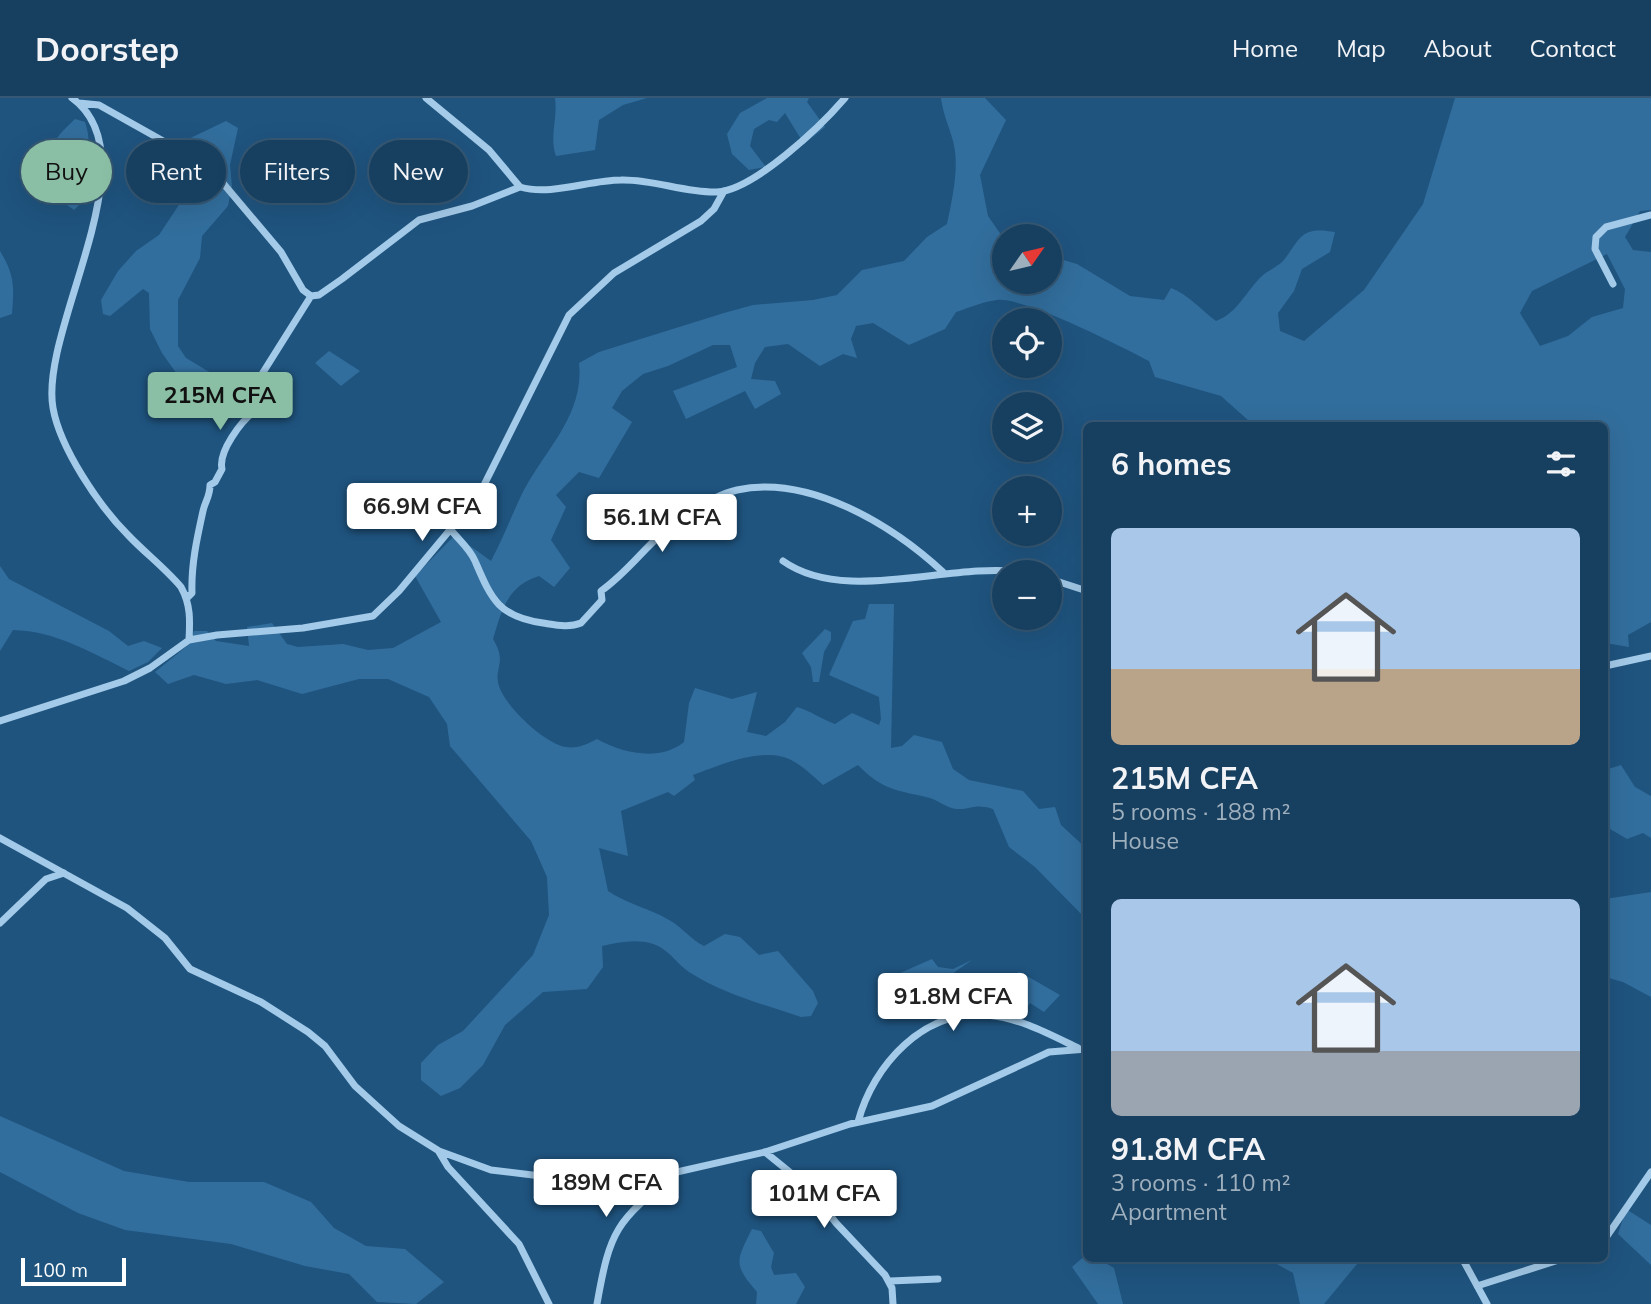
<!DOCTYPE html>
<html lang="en">
<head>
<meta charset="utf-8">
<style>
	body { margin:0; font-family:Mulish,sans-serif; background:#204665; color:#f1f3f6; height:100vh; display:flex; flex-direction:column; font-size:26px; white-space:nowrap }
	* { box-sizing:border-box; margin:0 }
	p { font-size:23px; color:#9eafbd }
	.icon { flex:none; width:38px; height:38px; fill:none; stroke:currentColor; stroke-width:2; stroke-linecap:round; stroke-linejoin:round }
	.map { position:relative; flex:1; overflow:hidden }
	.drawer { position:absolute; left:1083px; top:324px; width:525px; height:840px; display:flex; flex-direction:column; background:#173f5f; border-radius:10px; box-shadow:0 7px 28px #0002,0 0 0 2px #365874 }
	.drawer>* { flex:none }
	.hud { position:absolute; left:21px; top:42px; width:665px; height:63px; display:flex; gap:14px }
	.needle { width:46px; rotate:56deg }
	.fabs { position:absolute; left:992px; top:126px; display:grid; gap:14px }
	.fabs a { display:grid; place-items:center; width:70px; height:70px; border-radius:50%; background:#173f5f; box-shadow:0 7px 28px #0002,0 0 0 2px #365874; font-size:35px }
	.scale { position:absolute; left:21px; bottom:18px; width:105px; box-sizing:border-box; padding-left:7px; border:4px solid #fff; border-top:0; font-size:19px; line-height:24px; white-space:nowrap; color:#fff; -webkit-text-stroke:5px #1f547f; paint-order:stroke }
	.price { position:absolute; translate:-50% -60px; padding:0 16px; border-radius:7px; background:#fff; color:#222; font-size:23px; line-height:46px; filter:drop-shadow(0 2px 4px #0008) }
	.price::after { content:''; position:absolute; left:50%; top:42px; width:21px; height:16px; margin-left:-10px; background:inherit; clip-path:polygon(0 0,100% 0,50% 100%) }
	.price.current { background:#8abfa5; color:#111 }
	ul { padding:0; list-style:none }
	li { display:grid; align-content:center; gap:14px; height:371px; padding:0 28px }
	li span { display:grid; place-items:center; height:217px; border-radius:10px; color:#555 }
	li>.icon { margin-inline-start:auto }
	span .icon { width:126px; height:126px; fill:#fffc; stroke-width:1 }
	li b { font-size:30px }
	h2 { display:flex; justify-content:space-between; align-items:center; height:84px; padding:0 28px; font-size:30px }
	.tag { padding:0 24px; border-radius:32px; background:#173f5f; box-shadow:0 7px 28px #0002,0 0 0 2px #365874; font-size:24px; line-height:63px }
	.tag.current { background:#8abfa5; color:#111 }
	header { display:flex; align-items:center; gap:42px; box-sizing:border-box; height:98px; padding:0 35px; background:#173f5f; border-bottom:2px solid #365874 }
	header strong { font-size:33px }
	nav { display:flex; gap:38px; margin-inline-start:auto; font-size:24px }
	.map>svg:first-child { display:block }
	.green { fill:#326e9d; fill-rule:evenodd }
	.lines { fill:none; stroke-linecap:round; stroke-linejoin:round }
	.street { stroke:#a3cae8; stroke-width:7 }
</style>
</head>
<body>
<header>
<strong>Doorstep</strong>
<nav><a>Home</a><a>Map</a><a>About</a><a>Contact</a></nav>
</header>
<div class="map">
<svg width="1651" height="1206" viewBox="0 0 1651 1206">
	<rect width="100%" height="100%" fill="#1f547f"/>
	<!-- green -->
	<path class="green" d="M 555,0 L 647,0 L 623,7 L 599,22 L 595,52 L 556,58 C 549,38 558,21 555,0 Z
		M 767,0 L 809,0 L 807,4 L 825,29 L 804,46 L 785,15 L 777,24 L 769,22 L 754,31 L 750,48 L 766,69 L 749,72 L 732,56 L 727,36 L 740,15 Z
		M 941,0 L 985,0 L 1006,22 L 980,77 L 988,118 L 1004,141 L 1004,184 L 1050,184 L 1050,158 L 1077,166 L 1130,198 L 1164,202 L 1171,190 C 1188,196 1201,212 1216,223 C 1238,215 1245,194 1262,178 C 1268,172 1278,169 1284,162 C 1301,139 1301,128 1335,134 L 1330,154 L 1302,171 L 1294,193 L 1278,215 L 1280,233 L 1304,243 L 1364,192 L 1423,106 L 1455,0 L 1651,0 L 1651,112 L 1640,113 L 1625,139 L 1633,152 L 1651,154 L 1651,524 L 1628,537 L 1629,549 L 1605,545 L 1605,327 L 1247,327 L 1249,323 L 1221,298 L 1155,279 L 1149,263 C 1120,248 1025,199 997,202 C 984,203 969,210 956,214 L 945,231 L 909,247 L 873,225 L 856,228 L 851,241 L 857,260 L 843,256 L 820,268 L 788,246 L 765,249 L 755,265 L 751,281 L 775,283 L 781,296 L 755,311 L 745,293 L 686,321 L 673,293 L 737,269 L 730,247 L 713,247 L 668,268 L 643,276 L 622,293 L 612,310 L 632,324 L 599,380 L 579,374 L 556,397 L 566,409 L 551,442 L 570,470 L 554,489 L 539,478 C 507,488 502,512 493,541 C 508,566 493,569 499,588 C 505,608 545,646 566,649 C 577,651 588,646 597,641 C 622,655 660,664 684,644 L 689,605 L 695,590 L 732,601 L 757,594 L 747,634 L 766,638 L 785,624 L 797,609 C 811,613 821,621 835,626 L 852,615 L 879,627 L 881,621 L 879,599 L 829,577 L 853,523 L 865,521 L 869,506 L 894,506 L 891,650 L 902,648 L 914,637 L 942,644 L 953,671 L 969,682 L 1023,693 L 1039,711 L 1055,709 L 1061,727 L 1087,751 L 1087,822 L 1035,769 L 1009,749 L 993,711 C 974,705 971,712 956,711 C 947,710 939,703 930,700 C 898,692 883,693 858,667 L 823,687 C 814,679 804,669 793,663 C 766,647 720,667 693,677 L 695,682 L 674,698 L 668,694 L 621,713 L 628,758 L 599,750 L 608,793 C 627,806 649,810 669,822 C 682,829 690,841 704,848 L 725,836 L 740,839 L 759,857 L 778,853 L 813,893 L 818,905 L 811,918 L 801,919 C 763,906 723,896 689,874 C 677,866 670,853 656,847 C 639,840 619,844 602,848 L 603,869 L 587,891 L 543,894 L 505,927 L 483,967 L 460,990 L 441,998 L 421,982 L 421,965 L 438,947 L 463,933 L 533,857 L 549,817 L 547,779 L 531,743 L 450,648 L 447,626 L 429,599 L 388,581 L 359,581 L 302,596 L 257,582 L 226,586 L 194,577 L 168,586 L 155,574 L 187,548 L 194,533 L 207,533 L 216,543 L 249,548 L 247,529 L 272,525 L 287,546 L 298,549 L 343,546 L 368,552 L 393,550 L 441,524 L 415,478 L 455,437 L 491,463 C 502,442 510,422 520,400 C 541,355 585,319 579,265 L 599,254 L 724,215 L 753,207 L 813,202 L 837,197 L 862,172 L 904,163 L 927,139 L 947,126 C 952,102 960,68 953,43 C 949,28 943,16 941,0 ZM 1607,156 L 1625,191 L 1623,210 L 1592,219 L 1568,238 L 1540,248 L 1520,215 L 1532,193 Z
		M 75,21 L 85,24 C 92,45 88,53 76,71 L 86,100 L 74,112 L 60,102 L 58,94 L 46,86 L 55,67 C 45,47 61,35 75,21 Z
		M 226,23 L 238,30 L 230,67 L 232,88 L 228,108 L 202,138 L 200,160 L 178,202 L 178,248 L 186,260 L 216,278 L 224,288 L 222,302 L 209,310 L 201,310 L 162,255 L 150,231 L 149,195 L 143,191 L 110,218 L 103,216 L 101,202 L 118,173 L 136,153 L 159,137 L 184,99 L 182,79 L 175,58 L 180,45 Z
		M 0,153 C 15,178 14,188 12,216 L 0,220 Z
		M 329,253 L 360,273 L 341,288 L 315,265 Z
		M 0,468 L 9,481 L 109,533 L 128,548 L 144,543 L 162,550 L 148,564 L 129,573 C 92,555 56,533 13,532 L 0,553 Z
		M 825,531 L 831,534 L 831,542 L 824,554 L 819,584 L 813,584 L 811,569 L 802,555 Z
		M 1621,667 L 1635,689 L 1651,698 L 1651,740 L 1643,735 L 1627,741 L 1605,728 L 1605,672 Z
		M 1651,794 L 1651,899 L 1623,884 L 1605,879 L 1605,801 Z
		M 932,861 L 938,869 L 953,871 L 972,862 L 949,878 L 948,883 L 931,880 L 930,894 L 913,902 L 900,875 Z
		M 1020,874 L 1060,897 L 1044,914 L 1030,905 L 1019,921 L 1021,902 L 1011,898 L 1011,891 L 1005,878 Z
		M 0,1018 L 124,1073 L 189,1084 L 264,1084 L 311,1104 L 334,1130 L 366,1148 L 405,1151 L 444,1184 L 416,1206 L 377,1204 L 349,1176 L 305,1168 L 231,1146 L 125,1132 L 78,1115 L 0,1074 Z
		M 1626,1111 L 1651,1127 L 1651,1167 L 1618,1136 Z
		M 752,1131 L 761,1133 L 774,1155 L 771,1169 L 774,1177 L 796,1175 L 805,1189 L 796,1206 L 756,1206 L 757,1194 C 733,1166 736,1163 752,1131 Z
		M 1087,1156 L 1087,1160 L 1097,1160 L 1114,1170 L 1123,1206 L 1098,1206 L 1072,1169 Z
		M 1266,1160 L 1362,1160 L 1324,1206 L 1300,1206 L 1293,1175 Z"/>
	<g class="lines">
		<!-- street -->
		<path class="street" d="M 72,0 C 154,59 39,230 53,310 C 60,350 99,408 128,437 C 145,455 165,470 181,489 C 191,507 190,523 189,542
			M 426,0 L 489,52 L 520,89 C 552,98 589,82 621,82 C 653,81 685,95 717,94 C 754,92 821,28 845,0
			M 79,5 L 99,7 L 181,53 L 217,78 L 281,154 L 303,192 L 311,198 L 319,197 L 342,181 L 419,122 L 472,108 L 520,89
			M 1613,186 L 1595,151 L 1596,139 L 1606,129 L 1651,117
			M 451,432 C 459,442 470,451 475,463 C 491,500 498,519 543,525 C 556,527 569,530 581,525 L 602,502 L 601,493 C 631,472 650,441 680,421 C 697,409 716,397 737,392 C 809,376 892,427 943,474
			M 783,463 C 845,507 949,464 1021,474
			M 1050,481 L 1087,493
			M 187,500 L 192,495 C 191,467 197,440 203,413 C 205,403 210,399 210,387 L 215,384 L 222,371 C 218,354 241,323 255,313 L 252,292 L 311,198
			M 1605,568 L 1651,558
			M 0,623 L 124,583 L 150,570 L 189,542 L 217,537 L 303,530 L 373,518 L 399,493 L 479,397 L 569,217 L 614,175 L 701,123 L 714,111 L 724,93
			M 0,740 L 127,810 L 165,840 L 190,871 L 261,904 L 308,934 L 325,948 L 355,988 L 399,1028 L 439,1053 L 491,1072 L 598,1085 L 646,1081 L 765,1054 L 850,1026 L 932,1008 L 1049,954 L 1087,951
			M 0,825 L 46,781 L 64,775
			M 858,1024 C 873,967 924,911 987,917 C 1020,920 1049,936 1078,950
			M 439,1054 L 448,1069 L 519,1146 L 549,1206
			M 765,1054 L 808,1089 L 836,1125 L 885,1177 L 892,1190 L 893,1206
			M 1605,1141 L 1651,1074
			M 1462,1160 L 1487,1206
			M 890,1183 L 938,1181
			M 1477,1188 L 1565,1160
			M 597,1206 C 610,1132 616,1123 675,1077"/>
	</g>
</svg>
<div class="fabs">
<a><svg class="needle" viewBox="-14 -14 28 28"><path d="M0-13l5 13h-10z" fill="#e53935"/><path d="M0 13l5-13h-10z" fill="#9eafbd"/></svg></a>
<a><svg class="icon" aria-label="locate" viewBox="0 0 24 24"><circle cx="12" cy="12" r="6"/><path d="M12 2v4M12 18v4M2 12h4M18 12h4"/></svg></a>
<a><svg class="icon" aria-label="layers" viewBox="0 0 24 24"><path d="M12 4l9 5-9 5-9-5zM3 14l9 5 9-5"/></svg></a>
<a>+</a>
<a>−</a>
</div>
<div class="scale">100 m</div>
<b class="price current" style="left:220px;top:334px">215M CFA</b>
<b class="price" style="left:422px;top:445px">66.9M CFA</b>
<b class="price" style="left:662px;top:456px">56.1M CFA</b>
<b class="price" style="left:953px;top:935px">91.8M CFA</b>
<b class="price" style="left:606px;top:1121px">189M CFA</b>
<b class="price" style="left:824px;top:1132px">101M CFA</b>
<div class="hud">
<a class="tag current">Buy</a>
<a class="tag">Rent</a>
<a class="tag">Filters</a>
<a class="tag">New</a>
</div>
<section class="drawer">
<h2>6 homes<svg class="icon" aria-label="filters" viewBox="0 0 24 24"><path d="M4 7h16M4 17h16"/><circle cx="9" cy="7" r="2"/><circle cx="15" cy="17" r="2"/></svg></h2>
<ul>
<li><span style="background:linear-gradient(#a9c7e8 65%,#b9a48a 0)"><svg class="icon" aria-label="home" viewBox="0 0 24 24"><path d="M3 11l9-7 9 7M6 9v11h12V9"/></svg></span><div><b>215M CFA</b><p>5 rooms · 188 m²</p><p>House</p></div></li>
<li><span style="background:linear-gradient(#a9c7e8 70%,#9aa5b1 0)"><svg class="icon" aria-label="home" viewBox="0 0 24 24"><path d="M3 11l9-7 9 7M6 9v11h12V9"/></svg></span><div><b>91.8M CFA</b><p>3 rooms · 110 m²</p><p>Apartment</p></div></li>
</ul>
</section>
</div>
</body>
</html>
